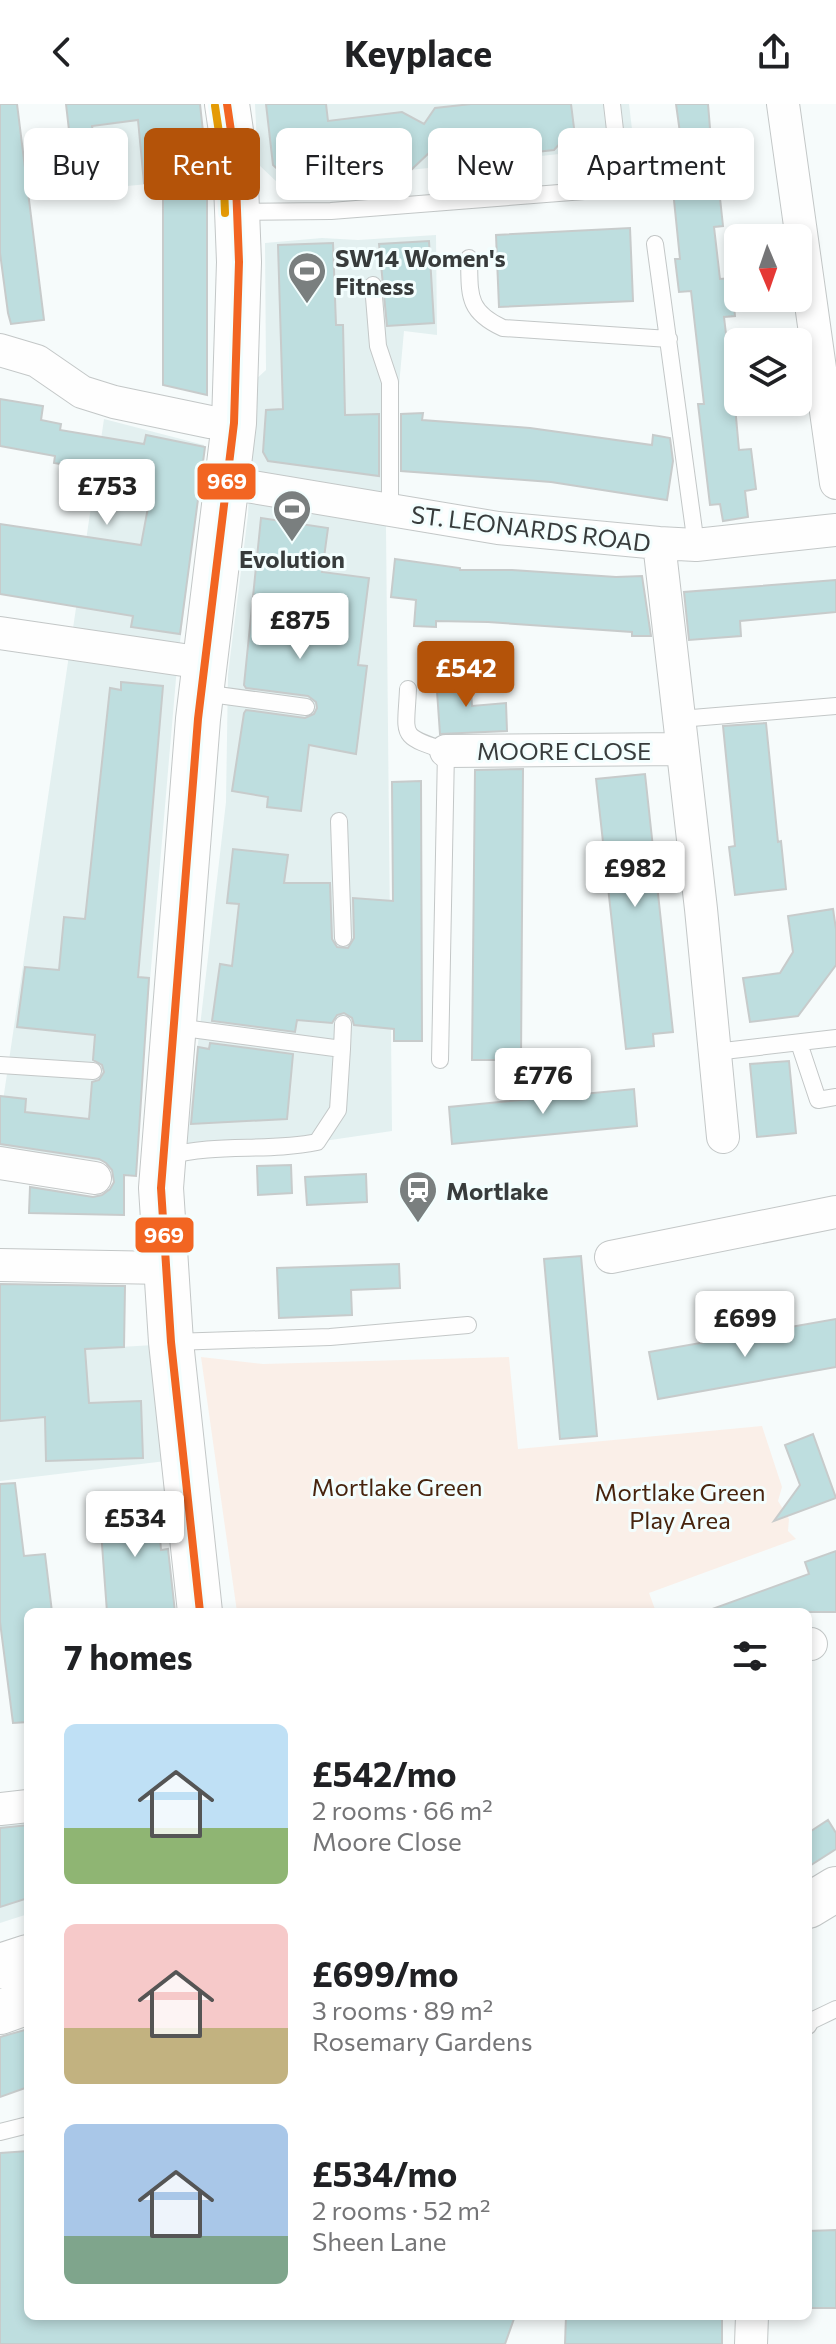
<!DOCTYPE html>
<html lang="en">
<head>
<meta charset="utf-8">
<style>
	body { margin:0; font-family:Commissioner,sans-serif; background:#f2f2f2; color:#202124; height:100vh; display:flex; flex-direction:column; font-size:30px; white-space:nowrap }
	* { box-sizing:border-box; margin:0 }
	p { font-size:26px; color:#757577 }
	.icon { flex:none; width:44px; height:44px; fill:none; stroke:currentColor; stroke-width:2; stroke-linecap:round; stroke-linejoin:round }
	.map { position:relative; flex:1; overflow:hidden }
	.sheet { position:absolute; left:24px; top:1504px; width:788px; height:712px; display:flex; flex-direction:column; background:#fff; border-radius:12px; box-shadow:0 4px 12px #0003 }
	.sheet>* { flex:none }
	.banner { position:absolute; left:24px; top:24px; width:788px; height:72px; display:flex; gap:16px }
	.needle { width:52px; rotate:178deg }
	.fabs { position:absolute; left:724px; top:120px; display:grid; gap:16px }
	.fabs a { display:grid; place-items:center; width:88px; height:88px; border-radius:12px; background:#fff; box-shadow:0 4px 12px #0003; font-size:40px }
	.price { position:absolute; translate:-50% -68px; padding:0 18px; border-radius:8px; background:#fff; color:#222; font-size:26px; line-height:52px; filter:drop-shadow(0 2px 4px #0008) }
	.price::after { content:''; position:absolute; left:50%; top:48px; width:24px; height:18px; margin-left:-12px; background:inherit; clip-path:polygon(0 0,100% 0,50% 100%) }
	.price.current { background:#b45309; color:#fff }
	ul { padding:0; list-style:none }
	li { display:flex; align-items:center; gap:24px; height:200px; padding:0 40px }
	li span { display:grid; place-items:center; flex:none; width:224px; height:160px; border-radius:12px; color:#555 }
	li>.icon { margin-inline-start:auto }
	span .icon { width:96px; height:96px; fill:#fffc; stroke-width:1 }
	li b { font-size:34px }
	h2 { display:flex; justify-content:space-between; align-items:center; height:96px; padding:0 40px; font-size:34px }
	.chip { padding:0 28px; border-radius:12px; background:#fff; box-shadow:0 4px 12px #0003; font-size:28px; line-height:72px }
	.chip.current { background:#b45309; color:#fff }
	header { display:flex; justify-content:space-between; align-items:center; height:104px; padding:0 40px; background:#fff; font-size:36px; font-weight:700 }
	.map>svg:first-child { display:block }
	.built { fill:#e3f0f0 }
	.green { fill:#faefe8 }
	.building { fill:#bededf; stroke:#c7cbcb; stroke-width:2 }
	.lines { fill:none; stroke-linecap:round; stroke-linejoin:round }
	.lane-casing { stroke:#c3c7c7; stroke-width:18 }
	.street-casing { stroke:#c3c7c7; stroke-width:34 }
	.secondary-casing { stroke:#c3c7c7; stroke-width:46 }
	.primary-casing { stroke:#c3c7c7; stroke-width:46 }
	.lane { stroke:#fefefe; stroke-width:16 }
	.street { stroke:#fefefe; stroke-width:32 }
	.secondary { stroke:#fefefe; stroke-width:44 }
	.primary { stroke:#fefefe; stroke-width:44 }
	.bus-1-casing { stroke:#f3fefe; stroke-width:14 }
	.bus-2-casing { stroke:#f3fefe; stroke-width:14 }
	.bus-1 { stroke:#f26522; stroke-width:8 }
	.bus-2 { stroke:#e49b06; stroke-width:8 }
	.labels { text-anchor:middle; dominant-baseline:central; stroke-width:6; stroke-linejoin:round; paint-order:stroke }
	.poi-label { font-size:24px; font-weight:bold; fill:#383c3c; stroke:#f3fefe; text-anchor:start }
	.street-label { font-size:24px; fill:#383c3c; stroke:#f3fefe }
	.park-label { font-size:24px; fill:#47230d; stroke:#f3fefe }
	.line-badge { stroke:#f3fefe; stroke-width:3 }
	.badge-label { font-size:22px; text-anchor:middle; font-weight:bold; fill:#fff }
</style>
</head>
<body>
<header><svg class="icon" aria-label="back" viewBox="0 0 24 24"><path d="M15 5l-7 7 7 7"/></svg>Keyplace<svg class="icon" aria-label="share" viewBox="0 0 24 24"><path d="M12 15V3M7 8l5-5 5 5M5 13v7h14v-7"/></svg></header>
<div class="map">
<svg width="836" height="2240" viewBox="0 0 836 2240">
	<rect width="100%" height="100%" fill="#f6fbfb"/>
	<!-- built -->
	<path class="built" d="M 67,0 L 200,0 L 210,74 L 76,87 Z
		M 255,0 L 629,0 L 634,42 L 279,80 L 258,60 Z
		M 436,131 L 437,231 L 404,227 L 386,424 L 392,1027 L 317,1038 L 186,1043 L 226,698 L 228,570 L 248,411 L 254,277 L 266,266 L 265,139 L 322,134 L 358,136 Z
		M 104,315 L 204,341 L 177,563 L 134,1061 L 0,1045 L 0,1017 Z
		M 154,1241 L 166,1357 L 0,1377 L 0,1250 Z
		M 28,1711 L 28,1810 L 0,1819 L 0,1714 Z"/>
	<!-- green -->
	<path class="green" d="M 201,1253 L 263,1260 L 509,1253 L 518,1345 L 762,1322 L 782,1383 L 778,1397 L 789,1415 L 788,1427 L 796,1435 L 649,1489 L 656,1508 L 237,1508 Z"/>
	<!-- building -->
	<path class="building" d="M 0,0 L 17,0 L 44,216 L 11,220 L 8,209 L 0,149 Z
		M 66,0 L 200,0 L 207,65 L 207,291 L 163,281 L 163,92 L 150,92 L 150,78 L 144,79 L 138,16 L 92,22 L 101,83 L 76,87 Z
		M 266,0 L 326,0 L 328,17 L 402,8 L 424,20 L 435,4 L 471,0 L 571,0 L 574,24 L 554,46 L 442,58 L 431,47 L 410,67 L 295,81 L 273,61 Z
		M 676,0 L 708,0 L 715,85 L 719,85 L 723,122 L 714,123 L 720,175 L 731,174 L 735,212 L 724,213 L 730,264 L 738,263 L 738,302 L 735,302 L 739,346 L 751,345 L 756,385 L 745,387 L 748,413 L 723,417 L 720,400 L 710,401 L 698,300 L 704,300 L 691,187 L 679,188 L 675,155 L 680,155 L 668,37 L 681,36 Z
		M 630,124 L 633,197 L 499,203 L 496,131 Z
		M 429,137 L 434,219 L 387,222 L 379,140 Z
		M 333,139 L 336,221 L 343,221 L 345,311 L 379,310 L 379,372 L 268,357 L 263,348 L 266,306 L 283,305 L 278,141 Z
		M 0,295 L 43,302 L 41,316 L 61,320 L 60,326 L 144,340 L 146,331 L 205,343 L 180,530 L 131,523 L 133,512 L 0,490 L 0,420 L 141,441 L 152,382 L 135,380 L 137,373 L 54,359 L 55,352 L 0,342 Z
		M 423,309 L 422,316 L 530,324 L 652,341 L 653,331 L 670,334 L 673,357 L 667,396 L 551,378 L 401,367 L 401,310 Z
		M 261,414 L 328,424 L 322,468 L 369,474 L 358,561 L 367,562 L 356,650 L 309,641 L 301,707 L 267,703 L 268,693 L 232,687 L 244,609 L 246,606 L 305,614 L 314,610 L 317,604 L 316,598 L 308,592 L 246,584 L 244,581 Z
		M 395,455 L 460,464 L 460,466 L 512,466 L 616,473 L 642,472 L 651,532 L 632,532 L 632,528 L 488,518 L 436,517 L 436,523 L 414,522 L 416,496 L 391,493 Z
		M 836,476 L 836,508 L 740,517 L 741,532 L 689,536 L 684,488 Z
		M 470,570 L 472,602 L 506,599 L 507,627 L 440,630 L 436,573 Z
		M 121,578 L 163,582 L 138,873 L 149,874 L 136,1072 L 124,1071 L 124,1111 L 29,1109 L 30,1083 L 93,1093 L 102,1091 L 110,1085 L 114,1078 L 112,1066 L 106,1059 L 99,1055 L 0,1040 L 0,992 L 26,995 L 25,1008 L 89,1015 L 92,978 L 99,976 L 104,968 L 102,961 L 93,956 L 95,931 L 17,923 L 25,863 L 59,866 L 64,813 L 85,815 L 110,584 L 121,586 Z
		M 766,619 L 778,738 L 781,737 L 786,785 L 735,791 L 729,743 L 735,742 L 723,622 Z
		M 523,665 L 521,956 L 472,956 L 475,666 Z
		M 645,670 L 673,928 L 653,930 L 654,942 L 626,945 L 596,675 Z
		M 421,677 L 422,937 L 394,937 L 394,925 L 354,921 L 352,914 L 344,909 L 337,911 L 332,919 L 297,916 L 295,928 L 212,917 L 220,860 L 232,862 L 239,800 L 227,799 L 233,745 L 288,751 L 284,779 L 330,779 L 332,835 L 337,843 L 348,844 L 354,834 L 353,794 L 393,797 L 392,678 Z
		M 833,805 L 836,825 L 836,861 L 798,912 L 750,918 L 743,874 L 780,869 L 793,848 L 788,812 Z
		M 210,939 L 293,950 L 287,1015 L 191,1020 L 198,943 L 209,945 Z
		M 789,957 L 796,1029 L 757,1033 L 750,960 Z
		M 634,985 L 637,1022 L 452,1040 L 449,1003 Z
		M 291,1061 L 292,1089 L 258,1091 L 257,1062 Z
		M 366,1070 L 367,1098 L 307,1101 L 305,1073 Z
		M 581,1152 L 597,1332 L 560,1335 L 544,1155 Z
		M 399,1160 L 400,1184 L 351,1186 L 352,1211 L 279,1214 L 277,1164 Z
		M 0,1180 L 125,1182 L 124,1243 L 85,1245 L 89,1299 L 141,1297 L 143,1354 L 46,1357 L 45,1313 L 0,1317 Z
		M 836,1215 L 836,1263 L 658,1295 L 649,1248 Z
		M 813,1330 L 836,1394 L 774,1417 L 800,1381 L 785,1341 Z
		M 15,1379 L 24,1452 L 45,1450 L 52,1508 L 28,1508 L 28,1618 L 13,1619 L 0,1518 L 0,1380 Z
		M 157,1396 L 161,1446 L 168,1445 L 175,1508 L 107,1508 L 99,1400 Z
		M 836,1447 L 836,1508 L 713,1508 L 712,1505 L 809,1470 L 805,1458 Z
		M 828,1716 L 836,1729 L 836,1745 L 808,1763 L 808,1729 Z
		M 28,1721 L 28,1794 L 0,1803 L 0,1724 Z
		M 28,1925 L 28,1983 L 0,1993 L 0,1933 Z
		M 28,2047 L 28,2212 L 515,2212 L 505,2240 L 0,2240 L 0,2049 Z
		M 836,2126 L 836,2204 L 808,2204 L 808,2127 Z
		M 566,2212 L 722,2212 L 722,2240 L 565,2240 Z"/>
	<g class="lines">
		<!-- lane casing -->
		<g class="lane-casing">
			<path id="lane" d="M 239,108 L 331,107 L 610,85 L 619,61 L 612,0
				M 655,140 L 696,441
				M 469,154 C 470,190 466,207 503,224 L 669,235
				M 373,181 L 378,242 L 390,278 L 390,407
				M 408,585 C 406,633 398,631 446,647 L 440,956
				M 203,589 L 306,603
				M 680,615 L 836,602
				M 339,717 L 343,834
				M 799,939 L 818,996 L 836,993
				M 342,945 L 343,920
				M 715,948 L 836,934
				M 0,961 L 93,967
				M 168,1052 C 216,1039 268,1048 317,1038 L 338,1006 L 342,945 L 176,923
				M 172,1238 L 330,1233 L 468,1221
				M 808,1922 L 811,1917 L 836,1905
				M 0,2028 L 28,2021"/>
		</g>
		<!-- street casing -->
		<g class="street-casing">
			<path id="street" d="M 783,0 L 836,379
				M 0,246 L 37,257 L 82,288 L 114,298 L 210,318 L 234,319
				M 229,379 L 498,424 L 659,439 L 696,441 L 836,426
				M 659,439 L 701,805 L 723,1033
				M 0,529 L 204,559
				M 446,647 L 682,645
				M 0,1059 L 95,1074
				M 611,1153 L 836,1108
				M 0,1161 L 166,1164
				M 808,1540 L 811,1540
				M 0,1705 L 28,1702
				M 751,2240 L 752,2212"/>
		</g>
		<!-- secondary casing -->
		<g class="secondary-casing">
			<path id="secondary" d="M 200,1508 L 171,1238 L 161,1084 L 198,615 L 234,319 L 239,158 L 235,54 L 227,0"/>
		</g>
		<!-- primary casing -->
		<g class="primary-casing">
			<path id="primary" d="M 808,1802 L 836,1785
				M 0,1862 L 28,1853
				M 0,1908 L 28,1898"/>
		</g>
		<!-- lane -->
		<use href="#lane" class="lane"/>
		<!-- street -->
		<use href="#street" class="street"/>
		<!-- secondary -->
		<use href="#secondary" class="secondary"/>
		<!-- primary -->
		<use href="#primary" class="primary"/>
		<!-- bus-1 casing -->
		<g class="bus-1-casing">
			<path id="bus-1" d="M 200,1508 L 171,1238 L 161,1084 L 198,615 L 234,319 L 239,158 L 235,54 L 227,0"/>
		</g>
		<!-- bus-2 casing -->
		<g class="bus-2-casing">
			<path id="bus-2" d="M 215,2 L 223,55 L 225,109"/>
		</g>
		<!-- bus-1 -->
		<use href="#bus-1" class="bus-1"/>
		<!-- bus-2 -->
		<use href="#bus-2" class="bus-2"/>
	</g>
	<!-- icons -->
	<defs>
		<g id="stadium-pin" transform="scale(2)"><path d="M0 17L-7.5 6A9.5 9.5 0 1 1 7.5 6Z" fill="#7a7f7f" stroke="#f3fefe"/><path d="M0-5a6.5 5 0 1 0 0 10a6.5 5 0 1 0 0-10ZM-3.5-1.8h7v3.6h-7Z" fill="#fff"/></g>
		<g id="station-pin" transform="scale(2)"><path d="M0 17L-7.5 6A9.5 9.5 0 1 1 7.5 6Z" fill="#7a7f7f" stroke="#f3fefe"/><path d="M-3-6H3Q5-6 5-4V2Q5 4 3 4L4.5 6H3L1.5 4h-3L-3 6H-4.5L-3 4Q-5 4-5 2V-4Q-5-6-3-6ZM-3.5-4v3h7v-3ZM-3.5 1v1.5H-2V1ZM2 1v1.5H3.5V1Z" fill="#fff"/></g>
	</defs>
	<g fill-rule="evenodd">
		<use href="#stadium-pin" x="307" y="167"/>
		<use href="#stadium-pin" x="292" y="405"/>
		<use href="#station-pin" x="418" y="1086"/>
	</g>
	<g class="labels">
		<!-- poi labels -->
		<g class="poi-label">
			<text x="335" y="153">SW14 Women's<tspan x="335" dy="28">Fitness</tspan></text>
			<text x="292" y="454" text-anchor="middle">Evolution</text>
			<text x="446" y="1086">Mortlake</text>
		</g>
		<!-- street labels -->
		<g class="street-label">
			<text transform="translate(531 424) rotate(7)">ST. LEONARDS ROAD</text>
			<text x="564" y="646">MOORE CLOSE</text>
		</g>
		<!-- park labels -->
		<g class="park-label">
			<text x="397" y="1382">Mortlake Green</text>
			<text x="680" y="1387">Mortlake Green<tspan x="680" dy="28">Play Area</tspan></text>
		</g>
	</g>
	<g class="line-badge">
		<rect x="196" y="358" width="61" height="39" rx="8" fill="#f26522"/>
		<rect x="134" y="1112" width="61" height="38" rx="8" fill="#f26522"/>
	</g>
	<g class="badge-label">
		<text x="227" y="385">969</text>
		<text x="164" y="1139">969</text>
	</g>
</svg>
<div class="fabs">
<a><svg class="needle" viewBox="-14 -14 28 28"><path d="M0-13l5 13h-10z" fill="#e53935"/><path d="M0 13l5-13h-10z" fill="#757577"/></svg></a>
<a><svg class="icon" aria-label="layers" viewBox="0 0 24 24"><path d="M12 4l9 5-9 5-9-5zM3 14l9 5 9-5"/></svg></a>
</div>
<b class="price" style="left:107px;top:423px">£753</b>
<b class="price" style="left:300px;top:557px">£875</b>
<b class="price current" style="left:466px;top:605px">£542</b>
<b class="price" style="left:635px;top:805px">£982</b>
<b class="price" style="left:543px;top:1012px">£776</b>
<b class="price" style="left:745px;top:1255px">£699</b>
<b class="price" style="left:135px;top:1455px">£534</b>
<div class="banner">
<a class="chip">Buy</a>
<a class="chip current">Rent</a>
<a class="chip">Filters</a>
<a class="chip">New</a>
<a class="chip">Apartment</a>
</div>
<section class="sheet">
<h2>7 homes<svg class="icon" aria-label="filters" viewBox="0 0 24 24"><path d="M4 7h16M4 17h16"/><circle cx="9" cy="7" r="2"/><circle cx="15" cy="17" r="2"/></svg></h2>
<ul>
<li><span style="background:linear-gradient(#bfe0f5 65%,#8fb573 0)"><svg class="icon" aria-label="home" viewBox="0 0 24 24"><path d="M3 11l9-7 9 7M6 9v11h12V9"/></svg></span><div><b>£542/mo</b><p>2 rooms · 66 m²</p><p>Moore Close</p></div></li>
<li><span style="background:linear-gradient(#f6c9c9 65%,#c2b280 0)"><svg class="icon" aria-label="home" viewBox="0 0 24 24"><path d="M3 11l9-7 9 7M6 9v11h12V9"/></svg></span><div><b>£699/mo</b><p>3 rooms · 89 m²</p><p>Rosemary Gardens</p></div></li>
<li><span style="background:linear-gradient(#a9c7e8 70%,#7fa58c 0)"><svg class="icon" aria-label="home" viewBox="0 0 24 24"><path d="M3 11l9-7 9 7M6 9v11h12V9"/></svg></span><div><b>£534/mo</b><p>2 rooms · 52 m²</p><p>Sheen Lane</p></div></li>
</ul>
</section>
</div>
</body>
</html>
